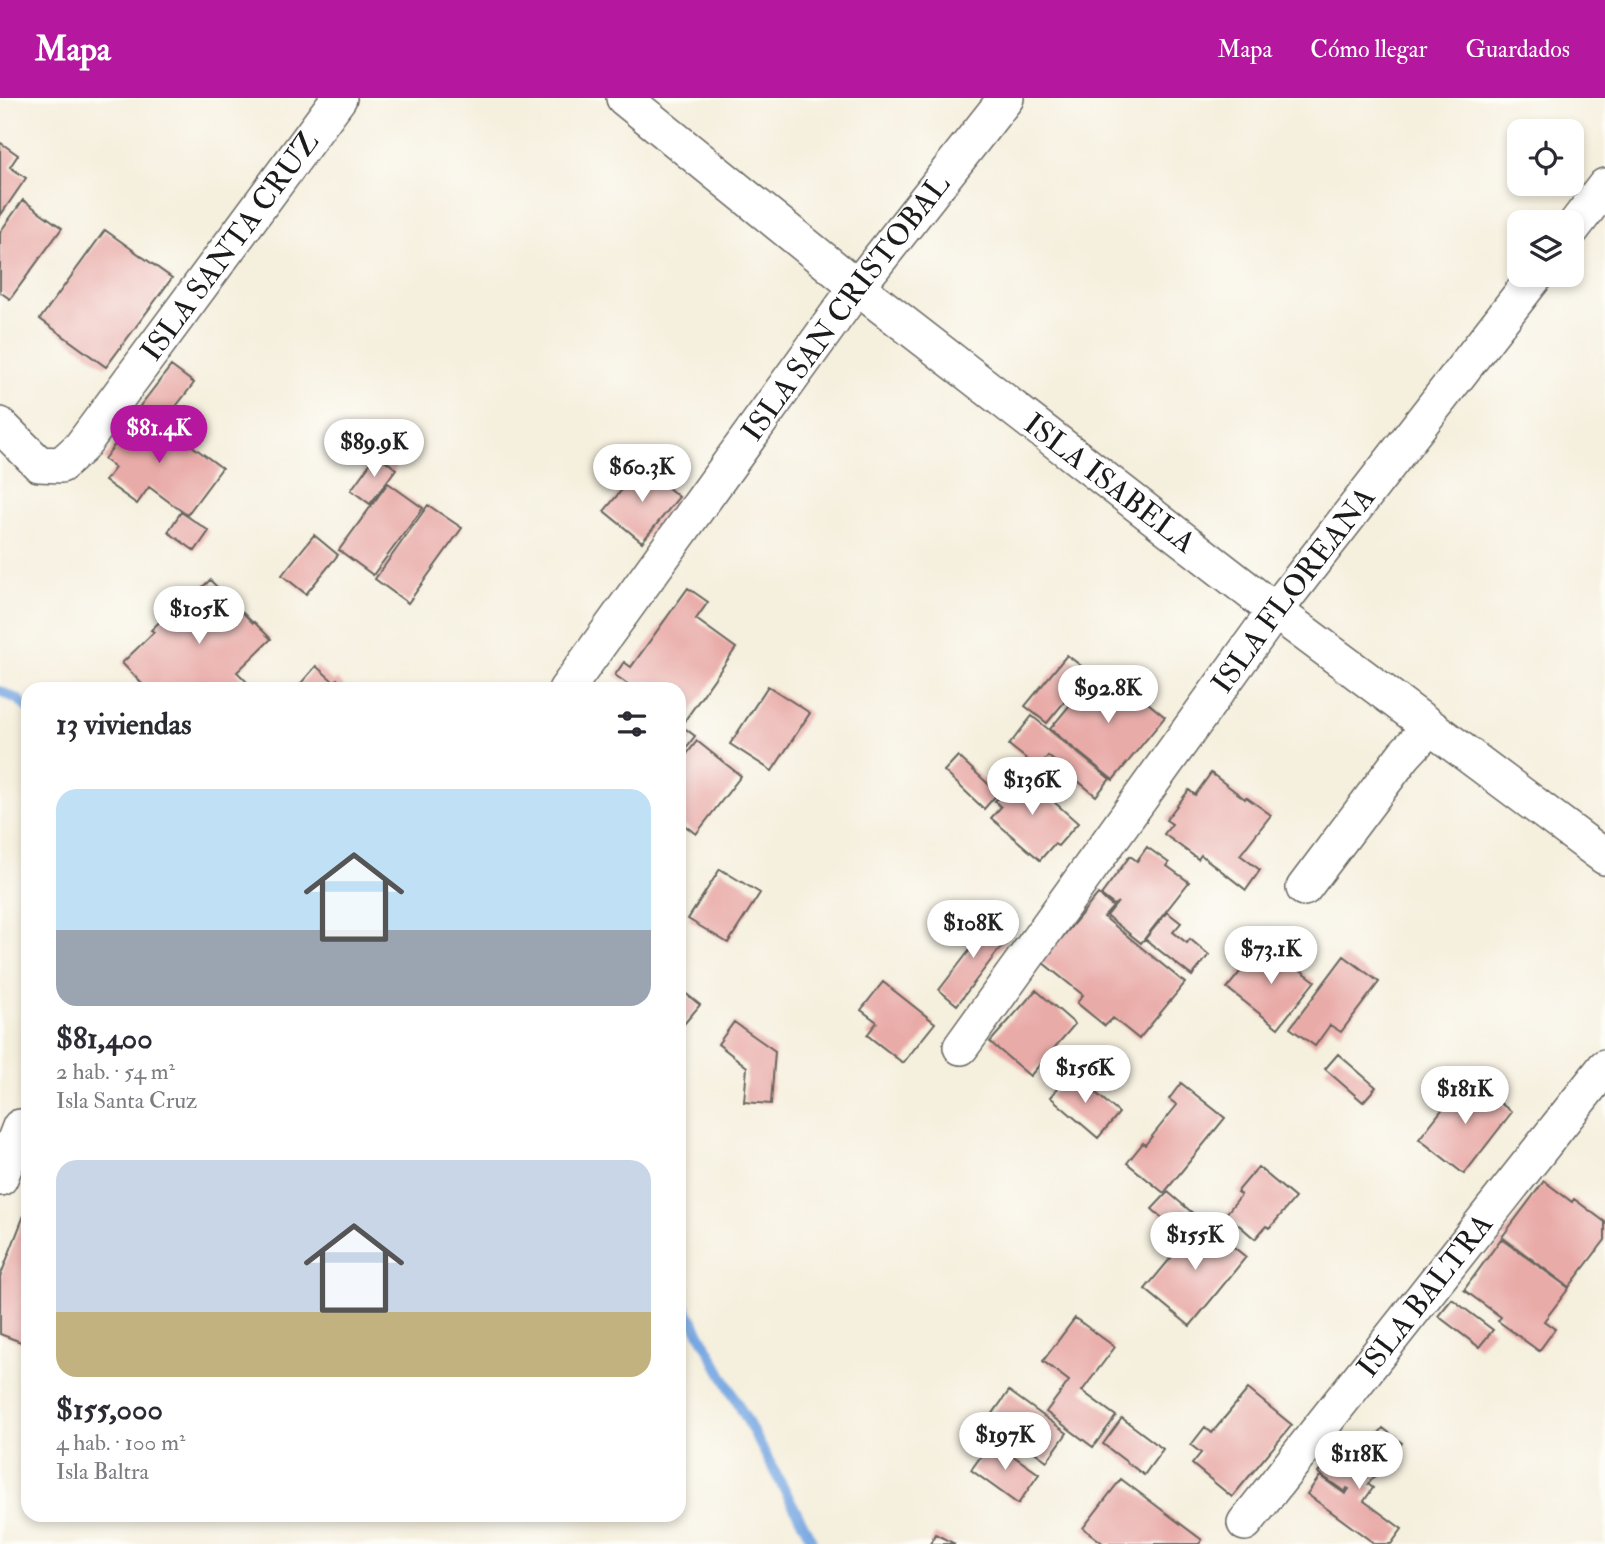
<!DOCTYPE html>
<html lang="es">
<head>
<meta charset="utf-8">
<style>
	body { margin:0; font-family:"IM FELL Double Pica",serif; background:#f2f2f3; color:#2b2b33; height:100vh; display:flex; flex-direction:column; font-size:26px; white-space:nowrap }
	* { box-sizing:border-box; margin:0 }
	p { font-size:23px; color:#7c7c81 }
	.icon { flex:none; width:38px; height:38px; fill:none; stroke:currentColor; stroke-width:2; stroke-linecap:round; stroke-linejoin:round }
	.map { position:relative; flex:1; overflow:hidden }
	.details { position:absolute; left:21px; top:584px; width:665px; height:840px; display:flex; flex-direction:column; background:#fff; border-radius:21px; box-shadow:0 4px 10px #0003 }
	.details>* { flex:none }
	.fabs { position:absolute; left:1507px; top:21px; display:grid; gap:14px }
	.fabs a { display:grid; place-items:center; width:77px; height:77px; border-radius:14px; background:#fff; box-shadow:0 4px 10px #0003; font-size:35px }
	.price { position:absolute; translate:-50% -60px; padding:0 16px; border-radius:24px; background:#fff; color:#222; font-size:23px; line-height:46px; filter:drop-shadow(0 2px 4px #0008) }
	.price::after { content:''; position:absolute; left:50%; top:42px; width:21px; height:16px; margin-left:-10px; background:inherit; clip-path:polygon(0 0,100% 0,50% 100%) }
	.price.active { background:#b5179e; color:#fff }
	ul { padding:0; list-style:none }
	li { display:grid; align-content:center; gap:14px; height:371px; padding:0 35px }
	li span { display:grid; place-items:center; height:217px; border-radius:21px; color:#555 }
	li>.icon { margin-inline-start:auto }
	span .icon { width:126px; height:126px; fill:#fffc; stroke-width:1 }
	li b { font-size:30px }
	h2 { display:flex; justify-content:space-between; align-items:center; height:84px; padding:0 35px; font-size:30px }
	header { display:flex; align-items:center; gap:42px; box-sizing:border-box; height:98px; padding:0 35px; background:#b5179e; color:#fff }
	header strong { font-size:33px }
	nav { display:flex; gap:38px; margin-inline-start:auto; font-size:24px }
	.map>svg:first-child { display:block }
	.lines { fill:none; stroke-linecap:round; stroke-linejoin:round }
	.stream { stroke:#78a8e2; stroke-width:10 }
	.building { fill:#e9aba8 }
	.minor-casing { stroke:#686660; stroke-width:38 }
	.minor { stroke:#fff; stroke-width:35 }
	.labels { text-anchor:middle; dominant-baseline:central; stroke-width:5; stroke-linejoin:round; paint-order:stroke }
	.street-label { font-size:30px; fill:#1c1c1c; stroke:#fdfcf7 }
</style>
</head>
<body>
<header>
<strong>Mapa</strong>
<nav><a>Mapa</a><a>Cómo llegar</a><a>Guardados</a></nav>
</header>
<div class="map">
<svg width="1605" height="1446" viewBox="0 0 1605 1446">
	<rect width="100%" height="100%" fill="#fdfcf7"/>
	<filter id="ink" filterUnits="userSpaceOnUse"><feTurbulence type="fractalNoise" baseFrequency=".0143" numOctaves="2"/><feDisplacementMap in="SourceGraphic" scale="14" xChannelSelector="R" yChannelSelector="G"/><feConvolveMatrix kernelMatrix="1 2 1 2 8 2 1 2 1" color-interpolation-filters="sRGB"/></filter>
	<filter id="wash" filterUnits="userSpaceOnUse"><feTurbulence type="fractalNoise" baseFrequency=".00686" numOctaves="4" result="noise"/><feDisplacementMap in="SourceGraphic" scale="28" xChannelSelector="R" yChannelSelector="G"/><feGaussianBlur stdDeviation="1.57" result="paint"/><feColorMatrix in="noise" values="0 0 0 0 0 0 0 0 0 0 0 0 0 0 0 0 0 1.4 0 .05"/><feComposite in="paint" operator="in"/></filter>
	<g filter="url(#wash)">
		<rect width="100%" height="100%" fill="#f5efdd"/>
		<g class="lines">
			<!-- stream -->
			<path class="stream" d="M 0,593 L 19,602 L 28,611
				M 679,1197 L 814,1446"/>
		</g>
		<g id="blocks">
			<!-- building -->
			<path class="building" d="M 1,45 L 18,57 L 10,69 L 26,80 L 0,118 L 0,47 Z
				M 23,102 L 62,130 L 10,201 L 0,194 L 0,134 Z
				M 105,132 L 172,180 L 106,269 L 40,221 Z
				M 171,268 L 194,285 L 163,325 L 140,308 Z
				M 142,311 L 222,370 L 187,417 L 149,389 L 137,406 L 105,383 L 115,370 L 104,361 Z
				M 377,356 L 396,371 L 370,406 L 351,392 Z
				M 642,368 L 679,399 L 642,444 L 604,413 Z
				M 388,385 L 423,410 L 373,477 L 339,452 Z
				M 428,407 L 462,430 L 408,505 L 375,481 Z
				M 181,414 L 209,433 L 195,453 L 168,434 Z
				M 314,437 L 338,457 L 306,496 L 282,477 Z
				M 210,482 L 253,525 L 254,524 L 271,541 L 237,574 L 251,588 L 248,592 L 148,592 L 122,565 L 154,534 L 151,532 L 178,506 L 182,509 Z
				M 688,490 L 708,504 L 696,521 L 736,550 L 683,625 L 679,622 L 679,592 L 636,592 L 615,577 L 624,564 L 631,569 Z
				M 1067,557 L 1089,574 L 1047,625 L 1025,608 Z
				M 316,568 L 334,584 L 337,581 L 348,592 L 295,592 Z
				M 1093,579 L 1112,594 L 1121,583 L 1165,619 L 1113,682 L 1050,631 Z
				M 768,588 L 810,615 L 772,673 L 730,646 Z
				M 1032,618 L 1110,681 L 1096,698 L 1048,658 L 1038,670 L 1009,647 Z
				M 679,626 L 695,638 L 679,659 Z
				M 697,643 L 741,678 L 696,736 L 679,723 L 679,666 Z
				M 958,658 L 998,695 L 984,711 L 944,673 Z
				M 1020,674 L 1078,725 L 1058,748 L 1054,746 L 1040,762 L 991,720 L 1001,709 L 995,703 Z
				M 1211,675 L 1245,701 L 1246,699 L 1271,717 L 1240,757 L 1260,772 L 1246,792 L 1201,757 L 1198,761 L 1164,736 L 1172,726 L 1166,722 L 1189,692 L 1195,697 Z
				M 1147,749 L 1169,765 L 1167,768 L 1189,784 L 1141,845 L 1107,818 L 1118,804 L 1114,807 L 1101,797 L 1130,758 L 1137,763 Z
				M 720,771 L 760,795 L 728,845 L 688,821 Z
				M 1098,796 L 1113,809 L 1104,819 L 1185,885 L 1139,941 L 1113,920 L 1105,928 L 1077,905 L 1083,897 L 1042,864 Z
				M 1167,814 L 1181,825 L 1173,834 L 1187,845 L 1190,841 L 1209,857 L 1192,878 L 1145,841 Z
				M 976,818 L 1007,841 L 957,907 L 939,892 L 976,844 L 964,835 Z
				M 1261,848 L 1273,857 L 1276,854 L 1315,883 L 1278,930 L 1227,890 Z
				M 1344,858 L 1379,884 L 1341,934 L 1330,927 L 1315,948 L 1290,930 Z
				M 883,884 L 935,925 L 903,965 L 867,937 L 877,924 L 861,912 Z
				M 679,890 L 700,907 L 679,932 Z
				M 1036,892 L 1075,926 L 1030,978 L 990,944 Z
				M 734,924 L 775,953 L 771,1006 L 744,1004 L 747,969 L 718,946 Z
				M 1338,956 L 1376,989 L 1363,1004 L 1325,971 Z
				M 1072,974 L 1119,1015 L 1098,1040 L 1050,999 Z
				M 1467,980 L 1512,1014 L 1464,1076 L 1419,1041 Z
				M 1181,985 L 1225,1020 L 1164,1095 L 1127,1065 L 1143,1045 L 1145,1047 L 1177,1007 L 1169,1001 Z
				M 1258,1069 L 1295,1100 L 1270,1130 L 1266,1128 L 1255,1141 L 1226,1116 L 1241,1097 L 1237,1094 Z
				M 1544,1083 L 1572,1104 L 1574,1101 L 1605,1124 L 1605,1142 L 1569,1189 L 1502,1139 Z
				M 1168,1094 L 1195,1117 L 1179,1135 L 1152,1111 Z
				M 28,1107 L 28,1242 L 26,1246 L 0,1236 L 0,1179 Z
				M 1196,1119 L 1246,1159 L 1190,1228 L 1145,1191 L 1180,1149 L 1175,1146 Z
				M 1501,1141 L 1569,1190 L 1544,1223 L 1555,1231 L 1539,1253 L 1498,1223 L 1501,1219 L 1464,1192 Z
				M 1452,1201 L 1493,1232 L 1479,1249 L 1438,1218 Z
				M 1075,1220 L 1115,1249 L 1082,1293 L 1116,1318 L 1093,1349 L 1046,1314 L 1069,1283 L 1043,1263 Z
				M 1248,1291 L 1292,1327 L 1232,1399 L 1192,1366 L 1201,1355 L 1191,1347 L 1205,1329 L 1212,1335 Z
				M 1009,1293 L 1067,1335 L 1047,1363 L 989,1321 Z
				M 1122,1320 L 1163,1351 L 1144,1377 L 1103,1346 Z
				M 1383,1330 L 1402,1345 L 1368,1386 L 1373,1390 L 1364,1403 L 1402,1431 L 1391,1446 L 1375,1446 L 1307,1396 L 1320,1378 L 1345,1396 L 1349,1391 L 1347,1390 L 1345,1394 L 1318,1375 L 1330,1359 L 1359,1379 L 1352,1373 L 1370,1350 L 1365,1346 L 1371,1340 L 1374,1342 Z
				M 992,1343 L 1039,1376 L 1018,1406 L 971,1372 Z
				M 1121,1381 L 1202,1442 L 1199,1446 L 1104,1446 L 1083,1430 Z
				M 935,1436 L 955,1446 L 930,1446 Z"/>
		</g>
	</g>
	<g filter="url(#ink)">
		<use href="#blocks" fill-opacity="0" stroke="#686660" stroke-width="2"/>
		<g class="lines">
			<!-- minor casing -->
			<g class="minor-casing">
				<g id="minor">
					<path id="s1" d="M 624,0 L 857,189 L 1275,513 L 1605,759"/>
					<path d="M 1572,131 L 1605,88"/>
					<path id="s2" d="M 0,327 L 39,366 L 61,367 L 81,349 L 339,0"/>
					<path id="s3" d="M 566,592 L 857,189 L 1006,0"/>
					<path d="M 1304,790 L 1404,657 L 1430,629"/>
					<path id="s4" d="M 961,949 L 1275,513 L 1536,177"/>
					<path d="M 0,1080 L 20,1029"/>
					<path id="s5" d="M 1245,1425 L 1605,969"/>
				</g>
			</g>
			<!-- minor -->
			<use href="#minor" class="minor"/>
		</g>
	</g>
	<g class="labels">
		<!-- street labels -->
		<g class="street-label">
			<text stroke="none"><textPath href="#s2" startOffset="354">ISLA SANTA CRUZ</textPath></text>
			<text stroke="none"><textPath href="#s3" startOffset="474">ISLA SAN CRISTOBAL</textPath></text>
			<text stroke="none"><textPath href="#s1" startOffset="620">ISLA ISABELA</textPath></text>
			<text stroke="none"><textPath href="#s4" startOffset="565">ISLA FLOREANA</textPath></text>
			<text stroke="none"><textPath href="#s5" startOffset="290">ISLA BALTRA</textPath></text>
		</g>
	</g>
</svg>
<div class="fabs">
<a><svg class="icon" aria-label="locate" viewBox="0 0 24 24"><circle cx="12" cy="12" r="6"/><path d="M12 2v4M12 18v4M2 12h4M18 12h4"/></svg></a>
<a><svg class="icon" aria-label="layers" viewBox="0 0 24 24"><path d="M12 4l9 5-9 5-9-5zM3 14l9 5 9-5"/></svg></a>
</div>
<b class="price active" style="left:159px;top:367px">$81.4K</b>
<b class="price" style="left:374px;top:381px">$89.9K</b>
<b class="price" style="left:642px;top:406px">$60.3K</b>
<b class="price" style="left:199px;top:548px">$105K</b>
<b class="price" style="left:1108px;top:627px">$92.8K</b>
<b class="price" style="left:1032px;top:719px">$136K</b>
<b class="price" style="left:973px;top:862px">$108K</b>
<b class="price" style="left:1271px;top:888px">$73.1K</b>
<b class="price" style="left:1085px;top:1007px">$156K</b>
<b class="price" style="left:1465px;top:1028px">$181K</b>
<b class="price" style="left:1195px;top:1174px">$155K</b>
<b class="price" style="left:1005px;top:1374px">$197K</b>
<b class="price" style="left:1359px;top:1393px">$118K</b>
<section class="details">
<h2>13 viviendas<svg class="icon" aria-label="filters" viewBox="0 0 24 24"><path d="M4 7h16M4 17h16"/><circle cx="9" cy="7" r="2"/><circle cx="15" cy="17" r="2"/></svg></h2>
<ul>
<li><span style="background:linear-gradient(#bfe0f5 65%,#9aa5b1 0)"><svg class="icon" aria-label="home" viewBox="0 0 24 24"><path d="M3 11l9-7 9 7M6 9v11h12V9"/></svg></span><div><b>$81,400</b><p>2 hab. · 54 m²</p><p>Isla Santa Cruz</p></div></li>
<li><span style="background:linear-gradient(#c9d6e8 70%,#c2b280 0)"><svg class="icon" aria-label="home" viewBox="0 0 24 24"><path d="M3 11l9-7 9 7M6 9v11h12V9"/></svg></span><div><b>$155,000</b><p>4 hab. · 100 m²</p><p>Isla Baltra</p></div></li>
</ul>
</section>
</div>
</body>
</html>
